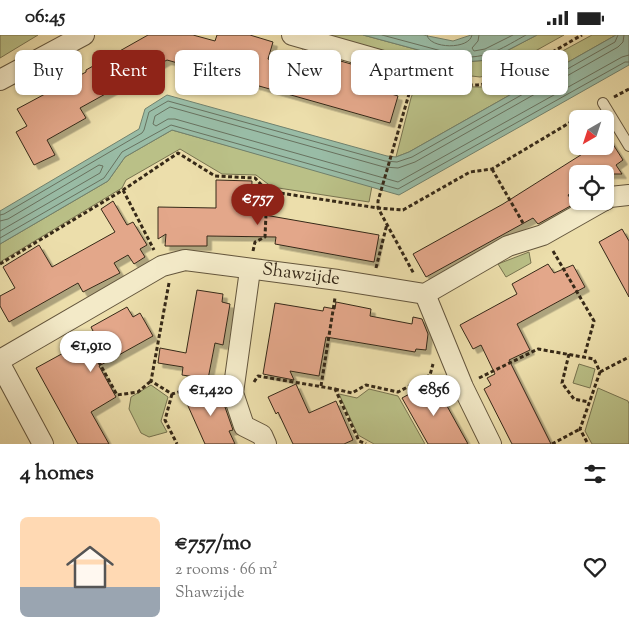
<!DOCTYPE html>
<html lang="en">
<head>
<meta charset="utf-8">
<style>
	body { margin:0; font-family:"Sorts Mill Goudy",serif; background:#f6f6f6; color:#222; height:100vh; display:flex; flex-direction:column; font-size:19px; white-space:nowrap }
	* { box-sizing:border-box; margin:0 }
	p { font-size:16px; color:#767676 }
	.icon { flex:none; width:28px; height:28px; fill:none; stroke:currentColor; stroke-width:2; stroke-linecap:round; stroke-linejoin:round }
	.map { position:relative; height:409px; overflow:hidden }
	.sheet { display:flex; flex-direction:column; background:#fff; flex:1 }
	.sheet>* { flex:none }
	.banner { position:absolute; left:15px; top:15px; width:600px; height:45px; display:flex; gap:10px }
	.needle { width:32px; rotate:219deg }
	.fabs { position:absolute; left:569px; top:75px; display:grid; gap:10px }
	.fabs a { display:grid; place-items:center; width:45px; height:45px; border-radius:8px; background:#fff; box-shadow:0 1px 4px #0004; font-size:25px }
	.price { position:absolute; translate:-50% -42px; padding:0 11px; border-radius:18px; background:#fff; color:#222; font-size:16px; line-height:32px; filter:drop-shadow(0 1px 2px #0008) }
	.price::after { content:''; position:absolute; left:50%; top:30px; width:15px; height:11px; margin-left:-8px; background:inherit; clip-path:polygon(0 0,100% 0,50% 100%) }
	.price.on { background:#8f2418; color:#fff }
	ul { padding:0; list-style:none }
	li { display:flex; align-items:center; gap:15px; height:125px; padding:0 20px }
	li span { display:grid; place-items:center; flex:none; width:140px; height:100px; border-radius:8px; color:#555 }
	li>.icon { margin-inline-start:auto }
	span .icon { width:60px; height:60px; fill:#fffc; stroke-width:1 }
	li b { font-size:21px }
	h2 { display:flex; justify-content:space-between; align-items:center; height:60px; padding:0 20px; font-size:21px }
	.chip { padding:0 18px; border-radius:8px; background:#fff; box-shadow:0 1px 4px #0004; font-size:18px; line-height:45px }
	.chip.on { background:#8f2418; color:#fff }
	.status { display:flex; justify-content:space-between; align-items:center; height:35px; padding:0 25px; background:#fff; direction:ltr }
	.status svg { height:14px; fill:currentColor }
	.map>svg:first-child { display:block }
	.green { fill:#bac087; stroke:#787450 }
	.water { fill:#99bca6; stroke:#71816d }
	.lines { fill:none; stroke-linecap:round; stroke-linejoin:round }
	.shore { stroke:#68725f; stroke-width:1 }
	.building { fill:#e3a78a; stroke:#362918; filter:url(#shadow) }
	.lane-casing { stroke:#64563d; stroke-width:12 }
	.street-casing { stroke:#64563d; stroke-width:22 }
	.path { stroke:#362918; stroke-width:3; stroke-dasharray:4 2.5; stroke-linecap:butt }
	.lane { stroke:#f3eac8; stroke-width:10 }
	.street { stroke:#f3eac8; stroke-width:20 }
	.labels { text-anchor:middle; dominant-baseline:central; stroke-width:4; stroke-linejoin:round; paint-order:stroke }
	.street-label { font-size:18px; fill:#362918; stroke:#f3eac8 }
</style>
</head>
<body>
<div class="status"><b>06:45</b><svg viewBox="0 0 49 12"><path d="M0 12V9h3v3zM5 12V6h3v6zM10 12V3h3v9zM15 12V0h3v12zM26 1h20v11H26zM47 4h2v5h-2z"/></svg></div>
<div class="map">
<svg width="629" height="409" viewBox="0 0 629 409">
	<defs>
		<filter id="shadow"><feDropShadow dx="4.5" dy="4.5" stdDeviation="0" flood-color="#0004"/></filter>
	</defs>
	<rect width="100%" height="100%" fill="#ecdeab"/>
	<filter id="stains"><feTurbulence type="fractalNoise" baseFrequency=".004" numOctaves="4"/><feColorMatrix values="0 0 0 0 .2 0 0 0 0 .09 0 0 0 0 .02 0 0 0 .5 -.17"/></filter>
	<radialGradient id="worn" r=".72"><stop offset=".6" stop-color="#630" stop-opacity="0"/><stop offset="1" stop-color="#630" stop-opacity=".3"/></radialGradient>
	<!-- green -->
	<path class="green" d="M 0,0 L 38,0 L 0,23 Z
		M 321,0 L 363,0 L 463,27 L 489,25 L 537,0 L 564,0 L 494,39 L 480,42 L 463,40 Z
		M 592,0 L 616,0 L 409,117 L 396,122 L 411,63 L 418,44 L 425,43 C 455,50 469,55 500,50 Z
		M 172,95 L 372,151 L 369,167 L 272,152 L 256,140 L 222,139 L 180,114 L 126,145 L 122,153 L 0,227 L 0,209 L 108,146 L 125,122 Z
		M 529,217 L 531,228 L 506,242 L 498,229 Z
		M 579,329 L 595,334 L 590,353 L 573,348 Z
		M 151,350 L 168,362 L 161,386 L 167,397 L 149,402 L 141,398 L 129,374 L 131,362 Z
		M 598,353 L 628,366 L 629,369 L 629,409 L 592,409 L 585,396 Z
		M 369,354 L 398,361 L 425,409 L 374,409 L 358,400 L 339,359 L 357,363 Z"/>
	<!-- water -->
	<path class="water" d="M 363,0 L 423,0 L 453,6 L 471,0 L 537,0 L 489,25 L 463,27 Z
		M 616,0 L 629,0 L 629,30 L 399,160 L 172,95 L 125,122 L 108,146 L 0,209 L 0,176 L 139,94 L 145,74 L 167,60 L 387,121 L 396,122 L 409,117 Z"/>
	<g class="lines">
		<!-- shore -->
		<path class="shore" d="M 382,0 L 464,22 C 489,23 504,12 526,0
			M 427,0 C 429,14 470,15 472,0
			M 479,0 L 478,6 L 472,13 L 474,16 L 485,14 L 513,0
			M 624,0 L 623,7 L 618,12 L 415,127 L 398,133 L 384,132 L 170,72 L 155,81 L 153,89 L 156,91 L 168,84 L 175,84 L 398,147 L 622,22 L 629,20
			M 0,180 L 4,179 L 142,98 L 144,95 L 149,77 L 168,66 L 385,126 L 397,127 L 412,122 L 615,7 L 618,0
			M 0,186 L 8,184 L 99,130 L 103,131 L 100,138 L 0,196
			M 0,203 L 104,143 L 122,117 L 171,90 L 398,154 L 625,27 L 629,27"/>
	</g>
	<!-- building -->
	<path class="building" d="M 148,0 L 193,0 L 215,6 L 217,0 L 250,0 L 273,7 L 268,24 L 282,28 L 297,32 L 302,15 L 393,41 L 388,58 L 398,61 L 390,88 L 167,25 L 80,73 L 86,83 L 47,105 L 55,120 L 34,130 L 16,97 L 27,91 L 17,74 L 86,37 L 86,35 Z
		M 609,103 L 623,125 L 616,130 L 622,139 L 578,139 L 578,154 L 568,160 L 574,169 L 538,189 L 533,183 L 426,242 L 413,219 L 503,169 L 595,111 L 605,111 L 605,105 Z
		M 216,145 L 252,146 L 251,174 L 259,174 L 259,179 L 379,200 L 374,227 L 275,209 L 276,202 L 207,201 L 207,211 L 165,211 L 166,199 L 158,204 L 158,172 L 216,173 Z
		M 113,166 L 127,190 L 133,187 L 147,210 L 140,214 L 145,222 L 134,229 L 128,220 L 114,228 L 120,238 L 83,257 L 78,248 L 9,287 L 0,271 L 0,261 L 15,253 L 3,232 L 39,210 L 52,232 L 115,197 L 101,174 Z
		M 622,194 L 629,206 L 629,262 L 599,207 Z
		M 548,229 L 554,238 L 573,230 L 585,252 L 517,289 L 530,315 L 509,325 L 551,409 L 512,409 L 484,354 L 491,350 L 487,343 L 495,339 L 481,310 L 473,314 L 460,290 L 517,259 L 512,249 Z
		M 197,255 L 223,259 L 222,267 L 230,269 L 223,310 L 215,308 L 208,344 L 182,340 L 183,332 L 158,328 L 160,313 L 186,318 Z
		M 336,267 L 371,274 L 370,281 L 412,289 L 413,282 L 422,284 L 428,299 L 426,315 L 416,314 L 415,317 L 326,302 L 319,341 L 290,336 L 294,345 L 263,339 L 275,268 L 323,276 L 324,272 L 335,274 Z
		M 127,272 L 133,282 L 140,278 L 153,301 L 99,331 L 116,362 L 91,377 L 109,409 L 78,409 L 36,333 L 78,310 L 77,308 L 94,298 L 91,292 Z
		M 296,349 L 309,378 L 336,366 L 353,405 L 344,409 L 293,409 L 278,377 L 276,379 L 268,362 Z
		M 426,350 L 430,357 L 437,353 L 468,409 L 428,409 L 402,363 Z
		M 207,352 L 205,362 L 219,355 L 233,395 L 229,396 L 235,409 L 205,409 L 184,362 Z"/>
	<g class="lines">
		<!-- lane casing -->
		<g class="lane-casing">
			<path id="lane" d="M 603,68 L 629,111"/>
		</g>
		<!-- street casing -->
		<g class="street-casing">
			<g id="street">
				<path d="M 292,0 L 415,35"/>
				<path d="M 0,45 L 84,0"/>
				<path d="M 605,165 L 610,162 L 629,160"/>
				<path d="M 250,235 L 233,358 L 244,391 L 262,400 L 266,409"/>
				<path d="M 425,259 L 463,352 L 491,409"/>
				<path id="s1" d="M 0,325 L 162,231 L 185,225 L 338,245 L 425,259 L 508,211 L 543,200 L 603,166"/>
				<path d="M 0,329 L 43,409"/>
			</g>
		</g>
		<!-- path -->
		<path class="path" d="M 431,40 C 445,44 461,51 476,50 C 504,49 556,14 582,0
			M 411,52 L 378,166 L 378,173 L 414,239
			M 614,62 L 629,54
			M 492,134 L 523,188
			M 123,155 L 154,215
			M 253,216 L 255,207 L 265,202 L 267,156
			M 553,216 L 594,286 L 584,322
			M 0,229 L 123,155 L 178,118 L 215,141 L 255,143 L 267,156 L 378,173 L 403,175 L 470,137 L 492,134 L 591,75
			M 376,233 L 387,189
			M 169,248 L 151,346 L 172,359 L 217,345
			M 83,298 L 117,360 L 138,357 L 151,346
			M 569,319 L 562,348 L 574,364 L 589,367
			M 600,337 L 629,322
			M 479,343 L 538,314 L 594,324 L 600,337 L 580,394 L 588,409
			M 254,347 L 258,341 L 335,354 L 359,406 L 366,409
			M 321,351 L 335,263
			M 335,354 L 352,358 L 366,350 L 398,357 L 430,340 L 433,329
			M 172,359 L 165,385 L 177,409
			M 552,409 L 580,394"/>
		<!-- lane -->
		<use href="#lane" class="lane"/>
		<!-- street -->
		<use href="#street" class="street"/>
	</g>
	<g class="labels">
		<!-- street labels -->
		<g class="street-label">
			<text stroke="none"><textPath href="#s1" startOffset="328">Shawzijde</textPath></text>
		</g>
	</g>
	<rect width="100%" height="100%" filter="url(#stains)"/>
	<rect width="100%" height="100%" fill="url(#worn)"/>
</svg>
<div class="fabs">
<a><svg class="needle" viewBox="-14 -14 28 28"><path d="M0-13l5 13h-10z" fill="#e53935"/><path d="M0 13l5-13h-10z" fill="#767676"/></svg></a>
<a><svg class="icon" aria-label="locate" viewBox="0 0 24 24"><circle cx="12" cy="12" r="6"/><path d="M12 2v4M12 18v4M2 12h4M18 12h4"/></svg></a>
</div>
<b class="price on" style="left:258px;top:191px">€757</b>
<b class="price" style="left:91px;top:338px">€1,910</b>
<b class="price" style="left:211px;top:382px">€1,420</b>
<b class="price" style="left:434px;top:382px">€856</b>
<div class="banner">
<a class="chip">Buy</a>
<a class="chip on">Rent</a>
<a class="chip">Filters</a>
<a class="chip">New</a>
<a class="chip">Apartment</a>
<a class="chip">House</a>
</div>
</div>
<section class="sheet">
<h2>4 homes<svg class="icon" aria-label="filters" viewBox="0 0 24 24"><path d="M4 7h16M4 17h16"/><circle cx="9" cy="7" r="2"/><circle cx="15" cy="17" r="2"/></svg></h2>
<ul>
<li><span style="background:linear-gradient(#ffd9b3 70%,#9aa5b1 0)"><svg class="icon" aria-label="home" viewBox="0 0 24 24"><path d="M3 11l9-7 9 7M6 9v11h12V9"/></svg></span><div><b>€757/mo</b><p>2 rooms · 66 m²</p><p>Shawzijde</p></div><svg class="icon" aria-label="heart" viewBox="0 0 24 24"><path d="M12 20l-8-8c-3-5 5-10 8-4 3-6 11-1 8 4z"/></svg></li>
</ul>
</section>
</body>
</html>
